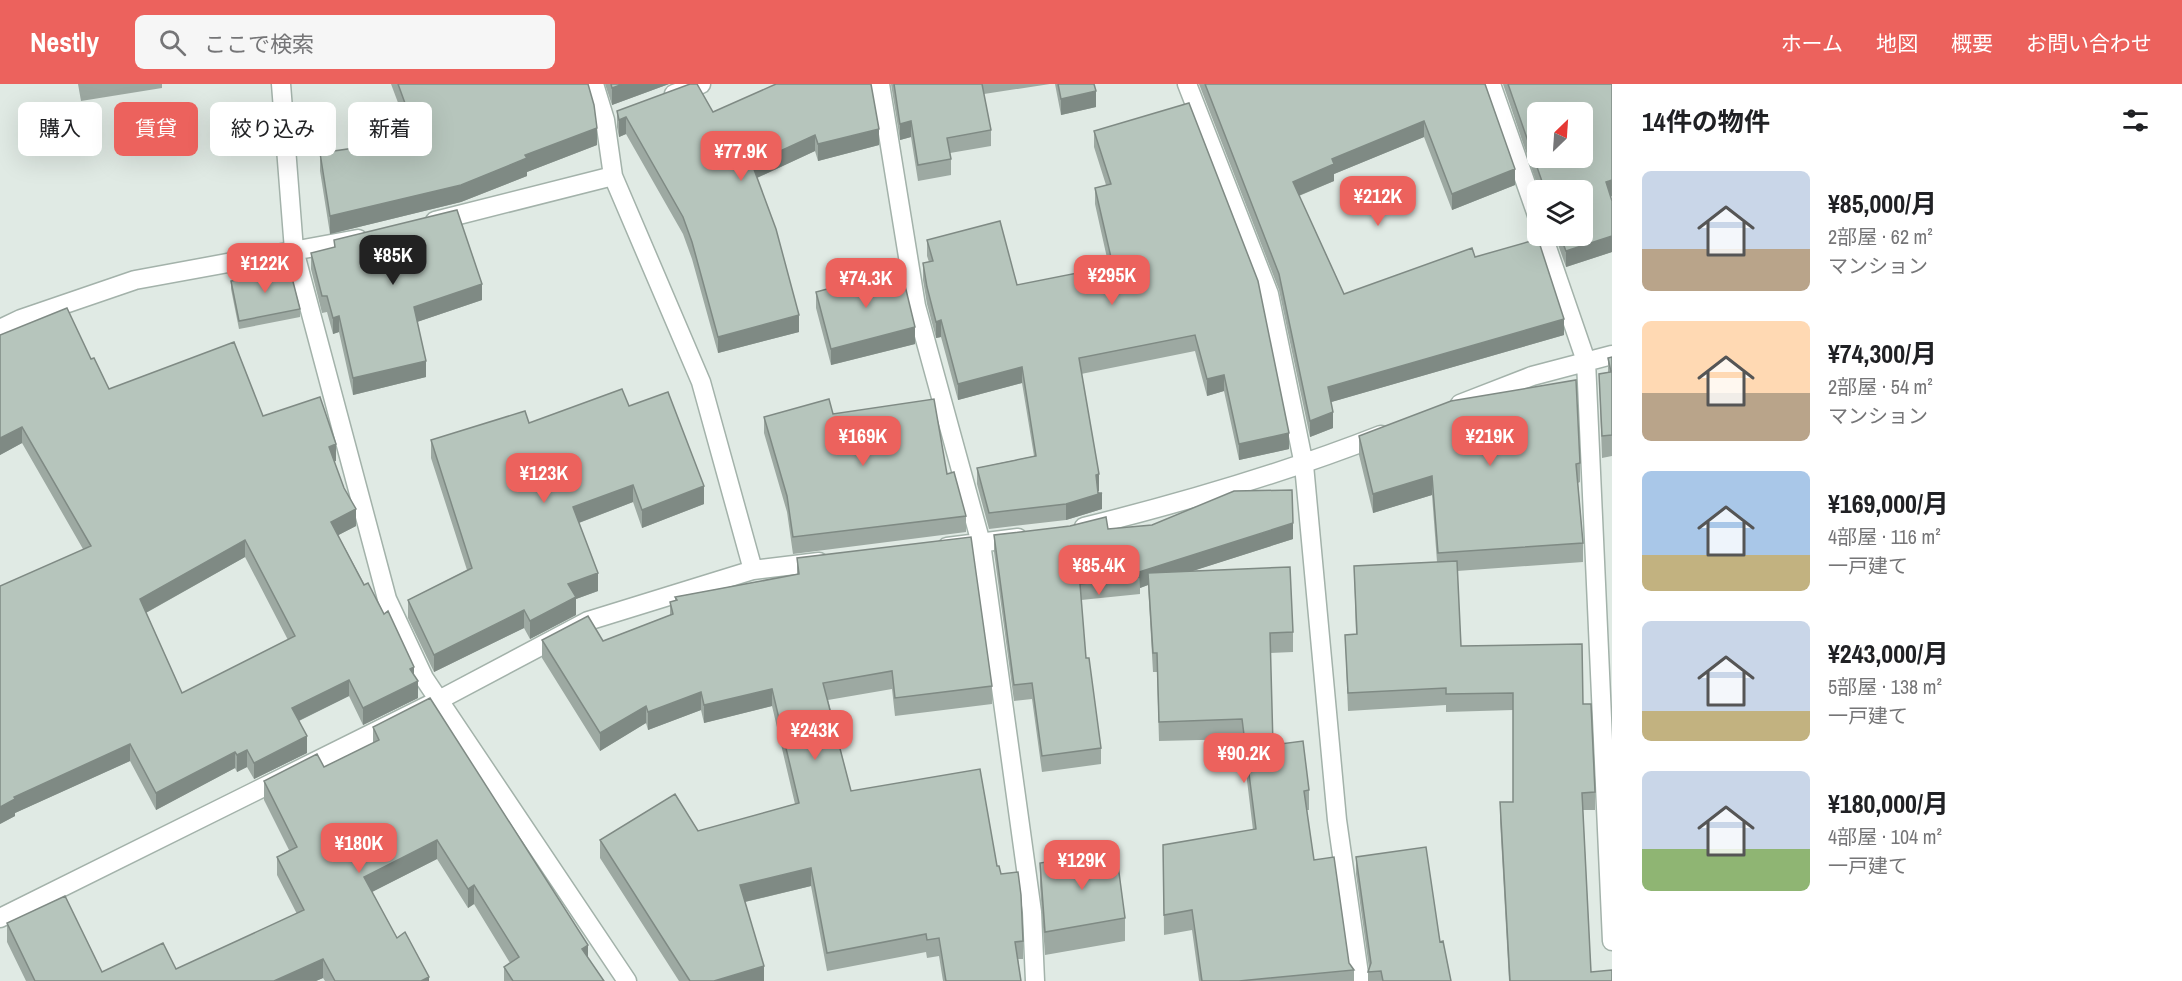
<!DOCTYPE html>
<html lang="ja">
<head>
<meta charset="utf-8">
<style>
	body { margin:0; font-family:"Archivo Narrow","Noto Sans JP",sans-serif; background:#f6f6f6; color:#202124; height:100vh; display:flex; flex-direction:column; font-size:22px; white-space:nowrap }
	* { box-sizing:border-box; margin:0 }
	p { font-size:20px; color:#757577 }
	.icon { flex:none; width:33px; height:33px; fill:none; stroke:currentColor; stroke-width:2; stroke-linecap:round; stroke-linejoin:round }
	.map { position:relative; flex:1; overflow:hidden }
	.sheet { display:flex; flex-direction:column; background:#fff; width:570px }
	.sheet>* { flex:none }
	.guide { position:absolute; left:18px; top:18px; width:570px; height:54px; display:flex; gap:12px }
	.needle { width:39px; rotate:25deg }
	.controls { position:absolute; left:1527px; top:18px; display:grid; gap:12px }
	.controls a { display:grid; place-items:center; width:66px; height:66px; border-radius:9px; background:#fff; box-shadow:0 6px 24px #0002; font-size:30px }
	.price { position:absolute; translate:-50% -51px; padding:0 14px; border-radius:12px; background:#ec625d; color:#fff; font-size:20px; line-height:39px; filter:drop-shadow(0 2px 3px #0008) }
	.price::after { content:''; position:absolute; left:50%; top:36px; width:18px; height:14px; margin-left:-9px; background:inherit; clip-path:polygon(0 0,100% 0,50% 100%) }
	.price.active { background:#222; color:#fff }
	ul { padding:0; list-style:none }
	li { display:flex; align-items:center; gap:18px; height:150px; padding:0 30px }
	li span { display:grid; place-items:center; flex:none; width:168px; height:120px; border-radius:9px; color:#555 }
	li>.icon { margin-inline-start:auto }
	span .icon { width:72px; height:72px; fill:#fffc; stroke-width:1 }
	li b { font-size:26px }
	h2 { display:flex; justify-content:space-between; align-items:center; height:72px; padding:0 30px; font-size:26px }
	.pill { padding:0 21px; border-radius:9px; background:#fff; box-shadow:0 6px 24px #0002; font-size:21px; line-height:54px }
	.pill.active { background:#ec625d; color:#fff }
	header { display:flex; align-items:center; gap:36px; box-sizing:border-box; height:84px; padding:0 30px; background:#ec625d; color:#fff }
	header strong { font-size:28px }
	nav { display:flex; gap:33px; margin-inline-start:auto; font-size:21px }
	.search { width:420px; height:54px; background:#f6f6f6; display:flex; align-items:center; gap:15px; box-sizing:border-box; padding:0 21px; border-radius:9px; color:#757577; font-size:22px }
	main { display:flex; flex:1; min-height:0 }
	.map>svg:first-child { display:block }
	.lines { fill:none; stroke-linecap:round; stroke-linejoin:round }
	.minor-casing { stroke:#a3b2aa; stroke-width:21 }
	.minor { stroke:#fff; stroke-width:18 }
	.wall { fill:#9da9a2; fill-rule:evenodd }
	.shaded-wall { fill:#7f8a84 }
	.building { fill:#b6c5bc; stroke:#7f8a84; stroke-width:1.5; fill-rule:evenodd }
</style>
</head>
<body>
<header>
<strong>Nestly</strong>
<div class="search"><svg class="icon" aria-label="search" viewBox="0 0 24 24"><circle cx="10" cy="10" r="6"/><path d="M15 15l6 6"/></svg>ここで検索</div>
<nav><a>ホーム</a><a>地図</a><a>概要</a><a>お問い合わせ</a></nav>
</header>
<main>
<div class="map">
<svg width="1612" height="897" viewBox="0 0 1612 897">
	<rect width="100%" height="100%" fill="#e0eae4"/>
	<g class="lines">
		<!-- minor casing -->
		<g class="minor-casing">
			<path id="minor" d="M 281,0 L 294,166 L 387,515 L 424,594 L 627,897
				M 594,0 L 605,36 L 613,92 L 701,298 L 753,486
				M 880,0 L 916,222 L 981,459 L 1032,828 L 1035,897
				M 1187,0 L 1269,210 L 1304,381 L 1337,736 L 1360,897
				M 1491,0 L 1538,134
				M 674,10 L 701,0
				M 435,137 L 613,92
				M 1543,152 L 1586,277 L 1612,857
				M 0,245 L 21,235 L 135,196 L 358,155
				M 1460,320 L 1532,292 L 1612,271
				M 1084,443 C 1185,418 1284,389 1381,351
				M 947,463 L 1018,454
				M 0,834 L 439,616 L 588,537 L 753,486 L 819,478"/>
		</g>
		<!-- minor -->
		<use href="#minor" class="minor"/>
	</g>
	<!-- wall -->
	<path class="wall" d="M 78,0 L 162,0 L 162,4 L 81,17 Z
		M 391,0 L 588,0 L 597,61 L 527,88 L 527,92 L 461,118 L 330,150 L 320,87 L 320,69 L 412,56 Z
		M 605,0 L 669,0 L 612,21 Z
		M 891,0 L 1050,0 L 984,10 L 991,46 L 991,62 L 950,69 L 951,75 L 951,91 L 918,97 L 911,53 L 900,56 Z
		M 1055,0 L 1094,0 L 1096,23 L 1061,31 Z
		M 1199,0 L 1485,0 L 1515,101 L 1452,126 L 1424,53 L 1334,90 L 1334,97 L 1299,112 L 1344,210 L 1475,173 L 1564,251 L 1331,318 L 1333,344 L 1310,353 L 1279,206 Z
		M 1503,0 L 1612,0 L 1612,112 L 1611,113 L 1612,117 L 1612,168 L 1566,183 L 1555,152 L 1582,152 L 1582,106 L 1539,106 Z
		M 617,27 L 713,28 L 879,61 L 818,77 L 815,67 L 757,94 L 799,248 L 718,269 L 692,175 L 683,150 L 626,50 L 619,53 L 617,43 Z
		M 1094,47 L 1289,365 L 1239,376 L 1224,307 L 1207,312 L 1195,267 L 1081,290 L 1098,407 L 1102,425 L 1066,436 L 989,445 L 977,400 L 977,384 L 1034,372 L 1022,299 L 958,316 L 941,253 L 936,254 L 927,220 L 923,196 L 923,179 L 929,178 L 927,172 L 927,156 L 1017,201 L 1109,183 L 1095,120 L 1095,104 L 1106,101 L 1094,63 Z
		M 334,156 L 482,216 L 417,238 L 426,293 L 353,311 L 339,248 L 333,250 L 327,228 L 322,229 L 311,185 L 311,169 L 334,164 Z
		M 231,197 L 300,225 L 300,233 L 239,245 L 231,205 Z
		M 816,208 L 915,260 L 831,281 L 816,224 Z
		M 0,251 L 91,275 L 109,305 L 263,332 L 336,377 L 334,377 L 356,442 L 338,451 L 414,592 L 418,614 L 363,641 L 349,612 L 299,637 L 307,669 L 254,695 L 247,683 L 237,688 L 235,684 L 156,726 L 130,677 L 15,729 L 15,732 L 0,740 L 83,465 L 22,359 L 0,371 ZM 245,473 L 288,556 L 182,609 L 146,529 Z
		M 1612,273 L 1612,372 L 1602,374 L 1599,290 L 1608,288 L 1608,274 Z
		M 629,322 L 704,420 L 642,444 L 633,418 L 579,439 L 598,507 L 576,515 L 576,531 L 530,555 L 524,544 L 434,588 L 408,534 L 408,516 L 467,486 L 431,374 L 431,356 Z
		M 833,330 L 947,390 L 966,432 L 966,448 L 793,470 L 787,428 L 764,349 L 764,333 Z
		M 1359,352 L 1580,379 L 1580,398 L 1578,399 L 1583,459 L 1583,478 L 1457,487 L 1461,562 L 1583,620 L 1595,708 L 1595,726 L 1583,726 L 1591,888 L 1612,897 L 1509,897 L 1500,736 L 1500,718 L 1513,718 L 1513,626 L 1446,628 L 1446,621 L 1348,627 L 1345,551 L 1356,550 L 1354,482 L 1437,478 L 1432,411 L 1373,429 L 1359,371 Z
		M 1108,445 L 1293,455 L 1192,487 L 1293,548 L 1293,568 L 1270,569 L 1273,661 L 1309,706 L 1309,726 L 1306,726 L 1314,776 L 1349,879 L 1354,886 L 1354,897 L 1199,897 L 1192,846 L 1164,851 L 1163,761 L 1253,746 L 1242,655 L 1159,657 L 1157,588 L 1153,588 L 1148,501 L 1140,504 L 1140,510 L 1081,516 L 1086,574 L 1101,664 L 1101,680 L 1042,688 L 1032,615 L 1014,617 L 994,468 L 994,451 Z
		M 797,474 L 992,602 L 992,620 L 895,632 L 892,605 L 828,616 L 851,707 L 997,782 L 1001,790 L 1023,857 L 1023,875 L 1018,875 L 1021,897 L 943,897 L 939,872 L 927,874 L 926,868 L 827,887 L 811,802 L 745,818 L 764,897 L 679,897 L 600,774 L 600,756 L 698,747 L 795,720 L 772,622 L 704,639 L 701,626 L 648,646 L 646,639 L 600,667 L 542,574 L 542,556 L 603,557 L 670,531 L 670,518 L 675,517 L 675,513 L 797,490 Z
		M 373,643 L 588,874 L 604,897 L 504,897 L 504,883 L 510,879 L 474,820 L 468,824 L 437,775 L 372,808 L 397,854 L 429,897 L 325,897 L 323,894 L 316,897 L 26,897 L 7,858 L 7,839 L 102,888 L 176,885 L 297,830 L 277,791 L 277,773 L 289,766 L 264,716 L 264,697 L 324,683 L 373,659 Z
		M 1356,773 L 1440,858 L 1451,897 L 1368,897 L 1368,888 L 1369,884 L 1356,790 Z
		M 1040,779 L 1125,834 L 1125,857 L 1045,871 L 1040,802 Z"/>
	<!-- shaded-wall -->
	<path class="shaded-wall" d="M 623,0 L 669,0 L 612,21 L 612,4 Z
		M 1096,7 L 1096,23 L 1061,31 L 1061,15 Z
		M 626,33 L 626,50 L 619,53 L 619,36 Z
		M 911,37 L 911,53 L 900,56 L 900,40 Z
		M 1424,37 L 1424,53 L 1334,90 L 1334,97 L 1293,114 L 1293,98 L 1332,75 Z
		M 597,44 L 597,61 L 527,88 L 527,92 L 461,118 L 330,150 L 330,132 L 525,71 Z
		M 879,45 L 879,61 L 818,77 L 818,60 Z
		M 815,51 L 815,67 L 752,96 L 752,80 Z
		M 1515,85 L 1515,101 L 1452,126 L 1452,110 Z
		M 1612,96 L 1612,112 L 1606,114 L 1606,98 Z
		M 1612,152 L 1612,168 L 1566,183 L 1566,167 Z
		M 482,200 L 482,216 L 414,239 L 414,223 Z
		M 799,231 L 799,248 L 718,269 L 718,253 Z
		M 339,232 L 339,248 L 333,250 L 333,234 Z
		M 1564,235 L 1564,251 L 1328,319 L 1328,303 Z
		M 941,236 L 941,253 L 936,254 L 936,238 Z
		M 915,243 L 915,260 L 831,281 L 831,265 Z
		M 426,277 L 426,293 L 353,311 L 353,294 Z
		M 1022,283 L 1022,299 L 958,316 L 958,300 Z
		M 1224,291 L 1224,307 L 1207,312 L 1207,295 Z
		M 1333,328 L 1333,344 L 1310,353 L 1310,337 Z
		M 22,343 L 22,359 L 0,371 L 0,354 Z
		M 1289,349 L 1289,365 L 1239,376 L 1239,360 Z
		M 336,360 L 336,377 L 329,379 L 329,363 Z
		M 1099,390 L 1099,407 L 1096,407 L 1096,391 Z
		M 1432,392 L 1432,411 L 1373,429 L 1373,410 Z
		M 633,401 L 633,418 L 573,441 L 573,423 Z
		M 704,402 L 704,420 L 642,444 L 642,426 Z
		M 1102,409 L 1102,425 L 1066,436 L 1066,420 Z
		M 356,425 L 356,442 L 331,455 L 331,438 Z
		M 1293,439 L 1293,455 L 1149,501 L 1148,489 L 1148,501 L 1140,504 L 1139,488 Z
		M 245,456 L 245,473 L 140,532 L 140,515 Z
		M 598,489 L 598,507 L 576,515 L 576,531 L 530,555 L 530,537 L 568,500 Z
		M 524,526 L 524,544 L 434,588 L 434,571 Z
		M 414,583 L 414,599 L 418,597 L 418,614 L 363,641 L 363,624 L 410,585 Z
		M 349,596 L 349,612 L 292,640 L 292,624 Z
		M 772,605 L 772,622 L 704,639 L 704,621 Z
		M 701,608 L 701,626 L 648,646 L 648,628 Z
		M 646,622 L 646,639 L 600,667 L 600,649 Z
		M 307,652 L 307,669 L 254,695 L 254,679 Z
		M 130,660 L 130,677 L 15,729 L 15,732 L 0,740 L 0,723 L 14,713 Z
		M 247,666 L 247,683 L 237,688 L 237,671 Z
		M 235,668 L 235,684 L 156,726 L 156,709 Z
		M 437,756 L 437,775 L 364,812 L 364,793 Z
		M 811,784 L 811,802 L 740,819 L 740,801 Z
		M 474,801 L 474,820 L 468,824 L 468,805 Z
		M 588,861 L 588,880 L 582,865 Z
		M 323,875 L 323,894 L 316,897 L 274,897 Z
		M 764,882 L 764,897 L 714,897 Z
		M 429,893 L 429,897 L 421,897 Z"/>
	<!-- building -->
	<path class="building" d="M 398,0 L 588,0 L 594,21 L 597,44 L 525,71 L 527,74 L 461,101 L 330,132 L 320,69 L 418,55 Z
		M 611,0 L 623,0 L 612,4 Z
		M 690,0 L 697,0 L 713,28 L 776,0 L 871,0 L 879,45 L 818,60 L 815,51 L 752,80 L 776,145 L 799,231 L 718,253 L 692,158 L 683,133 L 626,33 L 619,36 L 617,27 Z
		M 894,0 L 982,0 L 991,46 L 947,54 L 951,75 L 918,81 L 911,37 L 900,40 Z
		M 1058,0 L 1094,0 L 1096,7 L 1061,15 Z
		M 1205,0 L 1485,0 L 1515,85 L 1452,110 L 1424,37 L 1332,75 L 1334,80 L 1293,98 L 1344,210 L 1472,164 L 1475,173 L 1538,155 L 1564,235 L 1328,303 L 1333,328 L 1310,337 L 1279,190 Z
		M 1508,0 L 1612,0 L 1612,96 L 1606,98 L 1612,117 L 1612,152 L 1566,167 L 1560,152 L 1582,152 L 1582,106 L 1545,106 ZM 1538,28 L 1582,28 L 1582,74 L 1538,74 Z
		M 1189,19 L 1258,197 L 1289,349 L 1239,360 L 1224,291 L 1207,295 L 1195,251 L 1079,274 L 1099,390 L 1096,391 L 1098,409 L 1102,409 L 1066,420 L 989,429 L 977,384 L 1036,372 L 1022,283 L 958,300 L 941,236 L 936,238 L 927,203 L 923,179 L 933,177 L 927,156 L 1000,137 L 1017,201 L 1113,182 L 1095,104 L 1111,100 L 1094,47 Z
		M 457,126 L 482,200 L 414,223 L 426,277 L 353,294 L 339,232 L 333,234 L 327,212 L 322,212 L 311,169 L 335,163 L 334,156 Z
		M 289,182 L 300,225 L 239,237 L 231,197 L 252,193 L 251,191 Z
		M 901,185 L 915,243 L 831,265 L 816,208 Z
		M 67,224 L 91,275 L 94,274 L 109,305 L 234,258 L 263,332 L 320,313 L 336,360 L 329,363 L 344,404 L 356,425 L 331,438 L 364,501 L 368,499 L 384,530 L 388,527 L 414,583 L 410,585 L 418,597 L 363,624 L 349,596 L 292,624 L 307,652 L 254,679 L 247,666 L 237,671 L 235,668 L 156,709 L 130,660 L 14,713 L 15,715 L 0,723 L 0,502 L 91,462 L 22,343 L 0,354 L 0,251 ZM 245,456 L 295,552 L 182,609 L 140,515 Z
		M 1612,273 L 1612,351 L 1602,352 L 1599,290 L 1611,288 L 1608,274 Z
		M 1576,296 L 1580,379 L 1576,380 L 1583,459 L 1438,469 L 1432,392 L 1373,410 L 1359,352 L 1451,317 Z
		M 622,305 L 629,322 L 668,308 L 704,402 L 642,426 L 633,401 L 573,423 L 598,489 L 568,500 L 576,513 L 530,537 L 524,526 L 434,571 L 408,516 L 472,484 L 431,356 L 525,327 L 529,339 Z
		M 829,315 L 833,330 L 934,315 L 947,390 L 954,388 L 966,432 L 793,453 L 787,412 L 764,333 Z
		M 1292,406 L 1293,439 L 1139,488 L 1140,493 L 1080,500 L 1086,574 L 1089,574 L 1101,664 L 1042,672 L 1032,599 L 1014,601 L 994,451 L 1070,442 L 1106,433 L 1108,445 L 1152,441 L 1234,407 Z
		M 971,453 L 992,602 L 895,614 L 892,587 L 823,599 L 851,707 L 980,685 L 997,782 L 999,782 L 1001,790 L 1018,788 L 1021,811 L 1023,857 L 1015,858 L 1021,897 L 946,897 L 939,854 L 927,856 L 926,850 L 827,869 L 811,784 L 740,801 L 764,882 L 714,897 L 690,897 L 600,756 L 675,710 L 698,747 L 799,719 L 772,605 L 704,621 L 701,608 L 648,628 L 646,622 L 600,649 L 542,556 L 588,532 L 603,557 L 673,530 L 670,518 L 677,516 L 675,513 L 799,490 L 797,474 Z
		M 1457,477 L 1461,562 L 1582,560 L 1583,620 L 1591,620 L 1595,708 L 1582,709 L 1591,888 L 1612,886 L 1612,897 L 1510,897 L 1500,718 L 1513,718 L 1513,609 L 1446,610 L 1446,604 L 1348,609 L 1345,551 L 1357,550 L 1354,482 Z
		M 1290,483 L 1293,548 L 1270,549 L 1273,661 L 1303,657 L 1309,706 L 1304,707 L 1314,776 L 1334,773 L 1349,879 L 1354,886 L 1239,897 L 1202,897 L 1192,826 L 1164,831 L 1163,761 L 1256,745 L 1242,635 L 1159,638 L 1157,569 L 1153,569 L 1148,489 Z
		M 430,614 L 588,861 L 582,865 L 604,897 L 513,897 L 504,883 L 519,873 L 474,801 L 468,805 L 437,756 L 364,793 L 397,854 L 405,848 L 429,893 L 421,897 L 335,897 L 323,875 L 274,897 L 35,897 L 7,839 L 65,812 L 102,888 L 163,859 L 176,885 L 304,826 L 277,773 L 297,763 L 264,697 L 317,670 L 324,683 L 379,656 L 373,643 Z
		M 1426,763 L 1440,858 L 1443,857 L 1451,897 L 1383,897 L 1381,887 L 1368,888 L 1371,879 L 1356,773 Z
		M 1116,766 L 1125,834 L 1045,848 L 1040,779 Z"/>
</svg>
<div class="controls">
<a><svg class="needle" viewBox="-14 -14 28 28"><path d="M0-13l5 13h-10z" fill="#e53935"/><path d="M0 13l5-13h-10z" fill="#757577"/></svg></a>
<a><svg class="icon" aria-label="layers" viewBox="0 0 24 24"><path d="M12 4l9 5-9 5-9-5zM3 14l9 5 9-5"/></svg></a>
</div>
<b class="price" style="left:741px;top:98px">¥77.9K</b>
<b class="price" style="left:1378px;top:143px">¥212K</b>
<b class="price active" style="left:393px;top:202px">¥85K</b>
<b class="price" style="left:265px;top:210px">¥122K</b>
<b class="price" style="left:1112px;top:222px">¥295K</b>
<b class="price" style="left:866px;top:225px">¥74.3K</b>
<b class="price" style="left:863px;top:383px">¥169K</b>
<b class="price" style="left:1490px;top:383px">¥219K</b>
<b class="price" style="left:544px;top:420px">¥123K</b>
<b class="price" style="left:1099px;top:512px">¥85.4K</b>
<b class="price" style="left:815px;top:677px">¥243K</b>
<b class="price" style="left:1244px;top:700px">¥90.2K</b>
<b class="price" style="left:359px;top:790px">¥180K</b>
<b class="price" style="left:1082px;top:807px">¥129K</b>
<div class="guide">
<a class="pill">購入</a>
<a class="pill active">賃貸</a>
<a class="pill">絞り込み</a>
<a class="pill">新着</a>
</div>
</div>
<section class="sheet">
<h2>14件の物件<svg class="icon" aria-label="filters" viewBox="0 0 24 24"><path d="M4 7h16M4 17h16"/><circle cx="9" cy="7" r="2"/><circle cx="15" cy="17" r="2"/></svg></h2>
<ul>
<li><span style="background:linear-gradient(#c9d6e8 65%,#b9a48a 0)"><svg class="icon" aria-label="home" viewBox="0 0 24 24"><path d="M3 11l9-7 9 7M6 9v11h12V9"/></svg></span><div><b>¥85,000/月</b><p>2部屋 · 62 m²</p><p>マンション</p></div></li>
<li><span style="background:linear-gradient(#ffd9b3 60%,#b9a48a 0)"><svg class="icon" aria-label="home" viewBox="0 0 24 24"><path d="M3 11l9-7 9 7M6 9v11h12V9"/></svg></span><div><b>¥74,300/月</b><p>2部屋 · 54 m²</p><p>マンション</p></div></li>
<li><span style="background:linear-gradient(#a9c7e8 70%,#c2b280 0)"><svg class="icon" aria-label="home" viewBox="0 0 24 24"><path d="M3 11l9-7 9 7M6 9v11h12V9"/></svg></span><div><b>¥169,000/月</b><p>4部屋 · 116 m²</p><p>一戸建て</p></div></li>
<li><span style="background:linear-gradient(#c9d6e8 75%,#c2b280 0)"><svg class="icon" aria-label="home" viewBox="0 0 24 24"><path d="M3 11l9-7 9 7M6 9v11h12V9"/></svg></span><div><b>¥243,000/月</b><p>5部屋 · 138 m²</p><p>一戸建て</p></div></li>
<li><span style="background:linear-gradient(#c9d6e8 65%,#8fb573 0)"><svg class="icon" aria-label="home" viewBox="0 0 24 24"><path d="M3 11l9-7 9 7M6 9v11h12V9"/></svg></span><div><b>¥180,000/月</b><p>4部屋 · 104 m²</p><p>一戸建て</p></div></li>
</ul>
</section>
</main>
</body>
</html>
